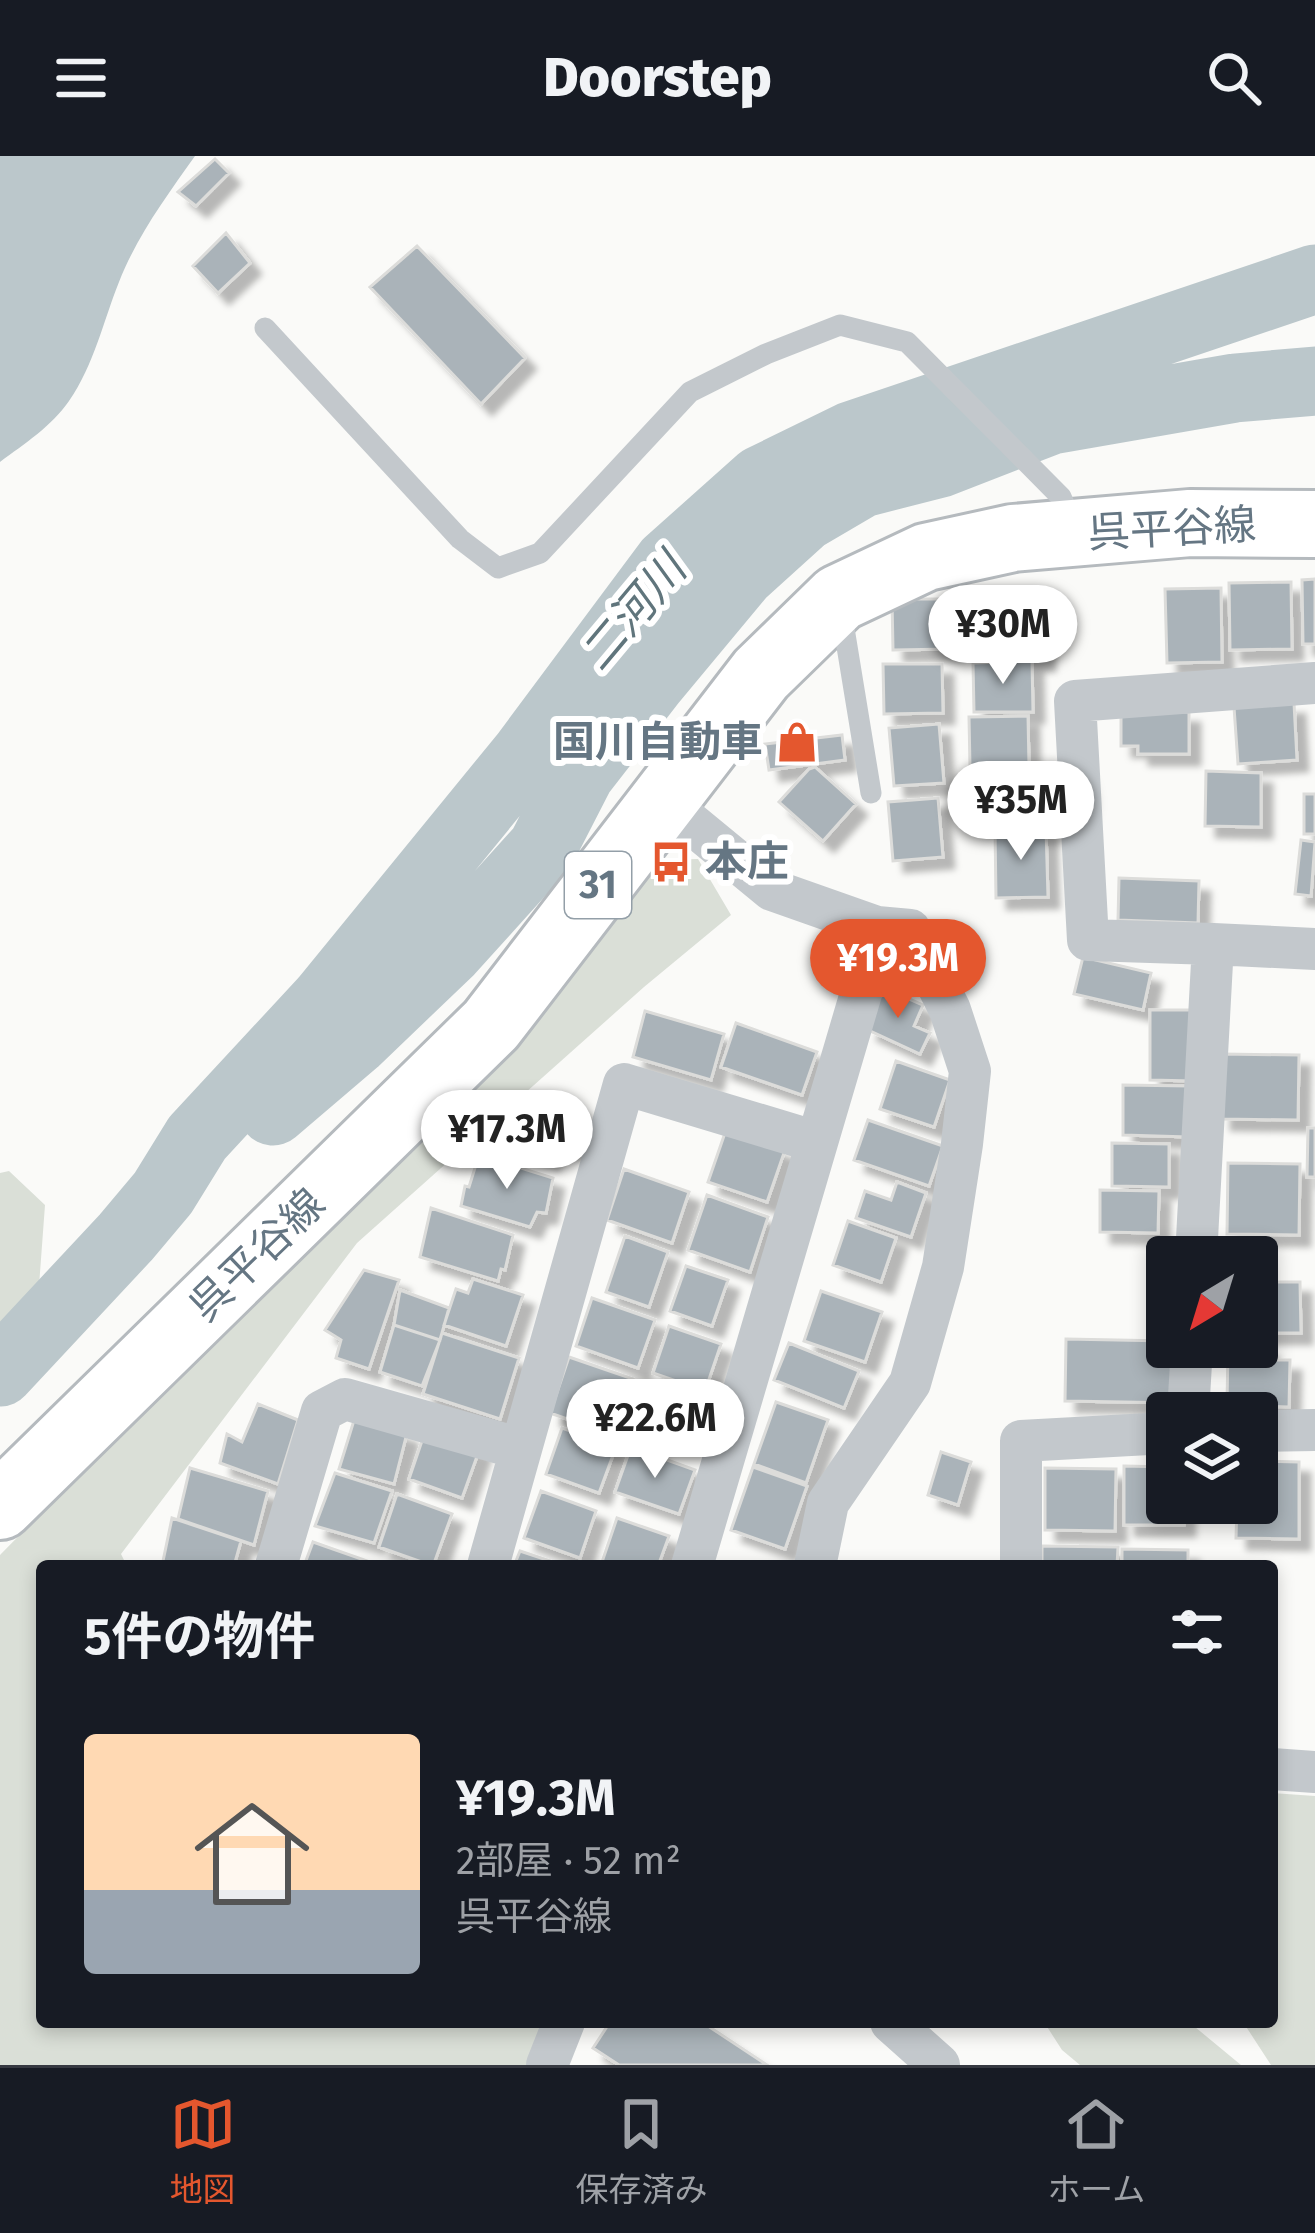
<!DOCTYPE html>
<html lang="ja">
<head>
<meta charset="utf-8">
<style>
	body { margin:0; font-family:"Fira Sans","Noto Sans JP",sans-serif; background:#242831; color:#f1f3f6; height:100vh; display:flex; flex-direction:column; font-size:45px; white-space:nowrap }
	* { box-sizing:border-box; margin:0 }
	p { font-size:39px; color:#9ea1a6 }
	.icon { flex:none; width:66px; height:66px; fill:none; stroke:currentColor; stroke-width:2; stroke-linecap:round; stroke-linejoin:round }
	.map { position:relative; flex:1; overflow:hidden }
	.sheet { position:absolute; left:36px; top:1404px; width:1242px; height:468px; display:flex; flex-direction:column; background:#171b24; border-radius:12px; box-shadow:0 6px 18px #0003 }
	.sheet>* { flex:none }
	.needle { width:78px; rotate:218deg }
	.tools { position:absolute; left:1146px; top:1080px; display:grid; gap:24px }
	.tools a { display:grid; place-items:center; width:132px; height:132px; border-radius:12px; background:#171b24; box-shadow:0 6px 18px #0003; font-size:60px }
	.price { position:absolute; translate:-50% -102px; padding:0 27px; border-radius:42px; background:#fff; color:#222; font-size:39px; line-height:78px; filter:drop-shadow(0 3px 6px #0008) }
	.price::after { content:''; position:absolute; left:50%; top:72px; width:36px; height:27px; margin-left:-18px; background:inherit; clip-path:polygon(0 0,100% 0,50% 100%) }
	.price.current { background:#e4572e; color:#fff }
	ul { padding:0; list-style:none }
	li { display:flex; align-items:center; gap:36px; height:300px; padding:0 48px }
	li span { display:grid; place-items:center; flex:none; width:336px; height:240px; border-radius:12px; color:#555 }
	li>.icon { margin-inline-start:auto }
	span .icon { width:144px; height:144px; fill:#fffc; stroke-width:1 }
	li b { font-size:51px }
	h2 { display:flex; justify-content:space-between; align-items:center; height:144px; padding:0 48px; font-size:51px }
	header { display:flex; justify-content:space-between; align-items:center; height:156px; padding:0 48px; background:#171b24; font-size:54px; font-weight:800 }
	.tab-bar { display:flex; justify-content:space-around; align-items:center; height:168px; border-top:3px solid #363941; background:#171b24; font-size:33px; color:#9ea1a6 }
	.tab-bar a { display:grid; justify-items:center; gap:6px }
	.tab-bar .current { color:#e4572e }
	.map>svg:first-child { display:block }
	.green { fill:#dadfd7 }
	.water { fill:#bbc7cb }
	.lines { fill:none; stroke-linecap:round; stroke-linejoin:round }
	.river { stroke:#bbc7cb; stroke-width:69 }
	.building { fill:#aab3b9; stroke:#dcdcda; stroke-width:3; filter:url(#shadow) }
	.primary-casing { stroke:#b5babe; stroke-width:72 }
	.lane { stroke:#c3c8cc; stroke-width:21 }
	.street { stroke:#c3c8cc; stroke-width:42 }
	.primary { stroke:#fff; stroke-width:66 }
	.labels { text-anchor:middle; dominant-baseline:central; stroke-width:12; stroke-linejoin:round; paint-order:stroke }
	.shield { fill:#fff; stroke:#939fa8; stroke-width:3 }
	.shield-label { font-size:39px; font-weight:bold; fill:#657683 }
	.street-label { font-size:42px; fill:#657683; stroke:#fff }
	.poi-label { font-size:42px; font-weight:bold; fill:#657683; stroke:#fff; text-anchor:end }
	.water-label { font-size:45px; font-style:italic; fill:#60757c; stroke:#fff }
</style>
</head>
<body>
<header><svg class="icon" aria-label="menu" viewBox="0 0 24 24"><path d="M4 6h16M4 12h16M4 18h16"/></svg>Doorstep<svg class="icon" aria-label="search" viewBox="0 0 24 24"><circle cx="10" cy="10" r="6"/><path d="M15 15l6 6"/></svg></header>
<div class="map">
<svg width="1315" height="1909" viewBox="0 0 1315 1909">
	<defs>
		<filter id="shadow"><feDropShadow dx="11" dy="11" stdDeviation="3" flood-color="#0004"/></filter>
	</defs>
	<rect width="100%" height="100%" fill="#fafaf8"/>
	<!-- green -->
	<path class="green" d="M 698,703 L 731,759 L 644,831 L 357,1087 L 121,1398 L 127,1410 L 42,1410 L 42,1760 L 37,1764 L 42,1766 L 42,1866 L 391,1866 L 412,1872 L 418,1866 L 550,1866 L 533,1909 L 0,1909 L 0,1399 L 516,874 L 656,704 Z
		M 9,1015 L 45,1049 L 37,1157 L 0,1189 L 0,1017 Z
		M 1272,1637 L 1315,1640 L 1315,1909 L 1271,1909 L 1243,1866 L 1272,1866 Z
		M 1044,1866 L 1189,1866 L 1241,1909 L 1080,1909 L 1062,1894 Z"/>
	<!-- water -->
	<path class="water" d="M 0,0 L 195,0 C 166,41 137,80 119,126 C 103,166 94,209 69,245 C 52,270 24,288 0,306 Z"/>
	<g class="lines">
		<!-- river -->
		<path class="river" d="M 273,955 L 355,885 L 450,794 L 542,692 L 580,618 L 652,525 L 741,418 L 804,361 L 862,327 L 940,307 L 1051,264 L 1235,232 L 1315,225
			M 0,1216 L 126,1081 L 163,1037 L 197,982 L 324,845 L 525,599 L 668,407 L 761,324 L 851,280 L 1315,123"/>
	</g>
	<!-- building -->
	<path class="building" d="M 215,3 L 229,17 L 196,50 L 178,36 Z
		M 226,77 L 250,107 L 218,137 L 193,110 Z
		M 417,90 L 525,202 L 481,248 L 370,131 Z
		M 1315,423 L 1315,488 L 1303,488 L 1302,424 Z
		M 1291,426 L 1292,493 L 1230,494 L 1229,427 Z
		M 1221,432 L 1222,506 L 1167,507 L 1165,433 Z
		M 892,443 L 951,443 L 952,493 L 893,494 Z
		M 1043,453 L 1044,504 L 985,504 L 984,454 Z
		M 1032,505 L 1033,556 L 974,556 L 973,507 Z
		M 883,508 L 942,508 L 943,557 L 884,558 Z
		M 1294,547 L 1297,604 L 1238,608 L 1234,551 Z
		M 1121,556 L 1189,556 L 1189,598 L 1138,598 L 1138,590 L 1121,590 Z
		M 1028,560 L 1029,610 L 970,611 L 969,561 Z
		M 939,568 L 944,627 L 894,630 L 889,572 Z
		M 842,579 L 845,604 L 769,614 L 765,588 Z
		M 815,611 L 856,648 L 823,685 L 779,646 L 809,613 Z
		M 1035,613 L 1036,665 L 974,667 L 972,615 Z
		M 1206,615 L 1261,617 L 1261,671 L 1205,670 Z
		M 1304,638 L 1315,638 L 1315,678 L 1304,678 Z
		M 938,642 L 943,701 L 893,705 L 888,646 Z
		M 1046,672 L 1048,741 L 996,742 L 995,673 Z
		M 1301,684 L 1315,686 L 1311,740 L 1295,738 Z
		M 1119,722 L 1199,725 L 1198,767 L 1118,764 Z
		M 1083,801 L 1151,817 L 1143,854 L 1074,838 Z
		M 884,832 L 923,849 L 914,870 L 930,877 L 920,898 L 866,873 Z
		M 1150,854 L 1194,854 L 1193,925 L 1150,924 Z
		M 645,855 L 724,878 L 711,924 L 633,901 Z
		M 736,867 L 817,896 L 802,939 L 721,911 Z
		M 1221,898 L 1299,899 L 1298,964 L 1220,963 Z
		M 896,905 L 950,924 L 934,971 L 880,953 Z
		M 1123,929 L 1190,930 L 1189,981 L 1123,979 Z
		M 533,940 L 580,951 L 572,993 L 554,988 L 548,1003 L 522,993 Z
		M 868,964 L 943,990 L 929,1030 L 854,1004 Z
		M 1308,972 L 1315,972 L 1315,1021 L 1307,1021 Z
		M 726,974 L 785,994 L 767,1046 L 708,1026 Z
		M 1112,987 L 1169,988 L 1169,1031 L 1112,1030 Z
		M 479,999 L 553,1022 L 546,1057 L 537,1056 L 530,1071 L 461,1050 L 465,1030 L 469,1031 Z
		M 1228,1007 L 1300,1008 L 1299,1079 L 1227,1078 Z
		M 624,1013 L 689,1036 L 672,1087 L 607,1064 Z
		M 897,1026 L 926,1037 L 911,1081 L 856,1062 L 865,1035 L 891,1044 Z
		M 1100,1034 L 1159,1035 L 1158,1077 L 1100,1076 Z
		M 707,1039 L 768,1061 L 750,1116 L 688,1094 Z
		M 431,1052 L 513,1079 L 505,1114 L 501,1113 L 498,1125 L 420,1101 Z
		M 848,1065 L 896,1082 L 881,1126 L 833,1109 Z
		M 625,1080 L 668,1096 L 649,1151 L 606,1136 Z
		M 1257,1104 L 1261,1104 L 1261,1126 L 1300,1126 L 1301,1177 L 1257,1177 Z
		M 686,1110 L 728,1124 L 712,1170 L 670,1155 Z
		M 364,1114 L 399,1124 L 369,1213 L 336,1202 L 341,1184 L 325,1174 Z
		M 473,1123 L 523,1139 L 506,1190 L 444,1169 L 456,1133 L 468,1137 Z
		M 400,1134 L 449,1152 L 440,1184 L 394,1169 Z
		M 821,1135 L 882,1156 L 865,1206 L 804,1185 Z
		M 592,1142 L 655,1164 L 638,1212 L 576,1190 Z
		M 394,1169 L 440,1184 L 422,1230 L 380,1216 Z
		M 669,1170 L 721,1188 L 705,1235 L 653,1217 Z
		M 442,1177 L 519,1202 L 500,1263 L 423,1238 Z
		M 1066,1183 L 1167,1185 L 1167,1191 L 1182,1191 L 1181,1247 L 1065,1245 Z
		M 789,1187 L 859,1215 L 844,1252 L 774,1224 Z
		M 1228,1191 L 1267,1191 L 1267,1204 L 1290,1204 L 1289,1251 L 1227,1249 Z
		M 569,1201 L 633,1223 L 613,1279 L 550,1257 Z
		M 776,1246 L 828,1264 L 806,1327 L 754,1308 Z
		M 258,1248 L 298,1264 L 278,1328 L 220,1307 L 227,1278 L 242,1286 Z
		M 355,1261 L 407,1277 L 394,1328 L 339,1313 Z
		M 562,1272 L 616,1291 L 599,1337 L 546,1318 Z
		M 426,1273 L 480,1292 L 462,1342 L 409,1323 Z
		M 631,1291 L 695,1314 L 679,1358 L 615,1336 Z
		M 941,1296 L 971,1306 L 958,1349 L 928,1339 Z
		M 1257,1305 L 1299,1306 L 1299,1383 L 1236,1382 L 1237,1347 L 1257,1347 Z
		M 1124,1310 L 1167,1311 L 1167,1347 L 1184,1347 L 1184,1369 L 1124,1369 Z
		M 753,1311 L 807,1330 L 785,1393 L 731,1374 Z
		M 190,1312 L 268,1335 L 254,1389 L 178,1363 Z
		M 1045,1312 L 1116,1313 L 1115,1375 L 1045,1374 Z
		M 335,1317 L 392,1335 L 374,1387 L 315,1370 Z
		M 541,1335 L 596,1355 L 580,1402 L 524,1382 Z
		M 397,1338 L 452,1358 L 433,1410 L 379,1391 Z
		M 172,1362 L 241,1385 L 234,1410 L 162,1410 Z
		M 617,1362 L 669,1380 L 658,1410 L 613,1410 L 602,1406 Z
		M 313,1386 L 373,1407 L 373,1410 L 304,1410 Z
		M 1042,1390 L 1118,1391 L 1117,1410 L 1042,1410 Z
		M 1122,1393 L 1188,1394 L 1188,1410 L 1122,1410 Z
		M 520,1395 L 565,1410 L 514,1410 Z
		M 610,1866 L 702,1866 L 767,1909 L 619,1909 L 593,1892 Z"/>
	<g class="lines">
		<!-- primary casing -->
		<g class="primary-casing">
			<path id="primary" d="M 0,1350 L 491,869 L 761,518 L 839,442 L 926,401 L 1013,382 L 1190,367 L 1315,368"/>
		</g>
		<!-- lane -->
		<path class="lane" d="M 265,172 L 460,383 L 498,412 L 540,397 L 690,236 L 766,198 L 840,169 L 907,186 L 1061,341 L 1074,371
			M 841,454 L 871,637"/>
		<!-- street -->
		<path class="street" d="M 665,646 L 772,734 L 877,771 L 910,774 L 950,854 L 970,915 L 962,988 L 943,1111 L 910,1227 L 828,1347 L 815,1410
			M 1213,788 L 1088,784 L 1075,545 L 1315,527
			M 1196,1101 L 1213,788 L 1315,793
			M 1188,1257 L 1192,1191
			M 1257,1275 L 1315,1274
			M 276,1410 L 322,1255 L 345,1243 L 521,1293
			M 488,1410 L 624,928 L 817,986
			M 692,1410 L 862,834 L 877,771
			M 1021,1410 L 1021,1285 L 1167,1277
			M 1272,1613 L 1315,1616
			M 891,1866 L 939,1909
			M 547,1909 L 564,1866"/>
		<!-- primary -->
		<use href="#primary" class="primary"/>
	</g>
	<!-- icons -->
	<defs>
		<g id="shop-bare" transform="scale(3.24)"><path d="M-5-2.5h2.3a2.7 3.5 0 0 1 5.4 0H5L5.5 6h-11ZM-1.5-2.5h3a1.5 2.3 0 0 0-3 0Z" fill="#e4572e" stroke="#fff" stroke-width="2.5" paint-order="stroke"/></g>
		<g id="bus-bare" transform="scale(3.24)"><path d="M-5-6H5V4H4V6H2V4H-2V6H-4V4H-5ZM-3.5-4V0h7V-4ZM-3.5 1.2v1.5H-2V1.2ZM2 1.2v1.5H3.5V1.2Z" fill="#e4572e" stroke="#fff" stroke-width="2.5" paint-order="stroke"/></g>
	</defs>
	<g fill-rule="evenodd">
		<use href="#shop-bare" x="797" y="586"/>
		<use href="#bus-bare" x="671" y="706"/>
	</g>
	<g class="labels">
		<!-- shield labels -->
		<rect class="shield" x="565" y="696" width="66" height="66" rx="9"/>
		<g class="shield-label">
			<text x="598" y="729">31</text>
		</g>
		<!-- street labels -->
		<g class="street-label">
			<text transform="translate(1172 373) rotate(-3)">呉平谷線</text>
			<text transform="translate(257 1099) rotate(-44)">呉平谷線</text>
		</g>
		<!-- poi labels -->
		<g class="poi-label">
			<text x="763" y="586">国川自動車</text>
			<text x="705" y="706" text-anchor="start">本庄</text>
		</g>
		<!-- water labels -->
		<g class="water-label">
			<text transform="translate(633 456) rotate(-50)">二河川</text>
		</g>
	</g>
</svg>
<div class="tools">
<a><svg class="needle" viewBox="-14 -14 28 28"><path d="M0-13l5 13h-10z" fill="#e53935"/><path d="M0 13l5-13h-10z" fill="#9ea1a6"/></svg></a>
<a><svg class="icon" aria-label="layers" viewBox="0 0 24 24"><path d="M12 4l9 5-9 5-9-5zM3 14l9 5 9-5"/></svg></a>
</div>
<b class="price" style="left:1003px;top:531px">¥30M</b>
<b class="price" style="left:1021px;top:707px">¥35M</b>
<b class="price current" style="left:898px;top:865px">¥19.3M</b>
<b class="price" style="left:507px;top:1036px">¥17.3M</b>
<b class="price" style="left:655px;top:1325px">¥22.6M</b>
<section class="sheet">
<h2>5件の物件<svg class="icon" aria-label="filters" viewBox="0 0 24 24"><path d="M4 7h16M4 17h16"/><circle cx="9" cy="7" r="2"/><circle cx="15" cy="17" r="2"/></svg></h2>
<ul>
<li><span style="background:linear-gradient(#ffd9b3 65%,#9aa5b1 0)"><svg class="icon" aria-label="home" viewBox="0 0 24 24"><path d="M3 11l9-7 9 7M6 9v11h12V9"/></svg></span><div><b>¥19.3M</b><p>2部屋 · 52 m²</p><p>呉平谷線</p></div></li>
</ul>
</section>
</div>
<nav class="tab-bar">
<a class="current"><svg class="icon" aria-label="map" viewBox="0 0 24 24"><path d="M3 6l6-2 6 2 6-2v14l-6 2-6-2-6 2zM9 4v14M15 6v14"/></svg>地図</a>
<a><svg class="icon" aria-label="saved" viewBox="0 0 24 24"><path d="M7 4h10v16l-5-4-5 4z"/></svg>保存済み</a>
<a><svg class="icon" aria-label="home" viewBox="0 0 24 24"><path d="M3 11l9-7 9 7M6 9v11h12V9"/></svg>ホーム</a>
</nav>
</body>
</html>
